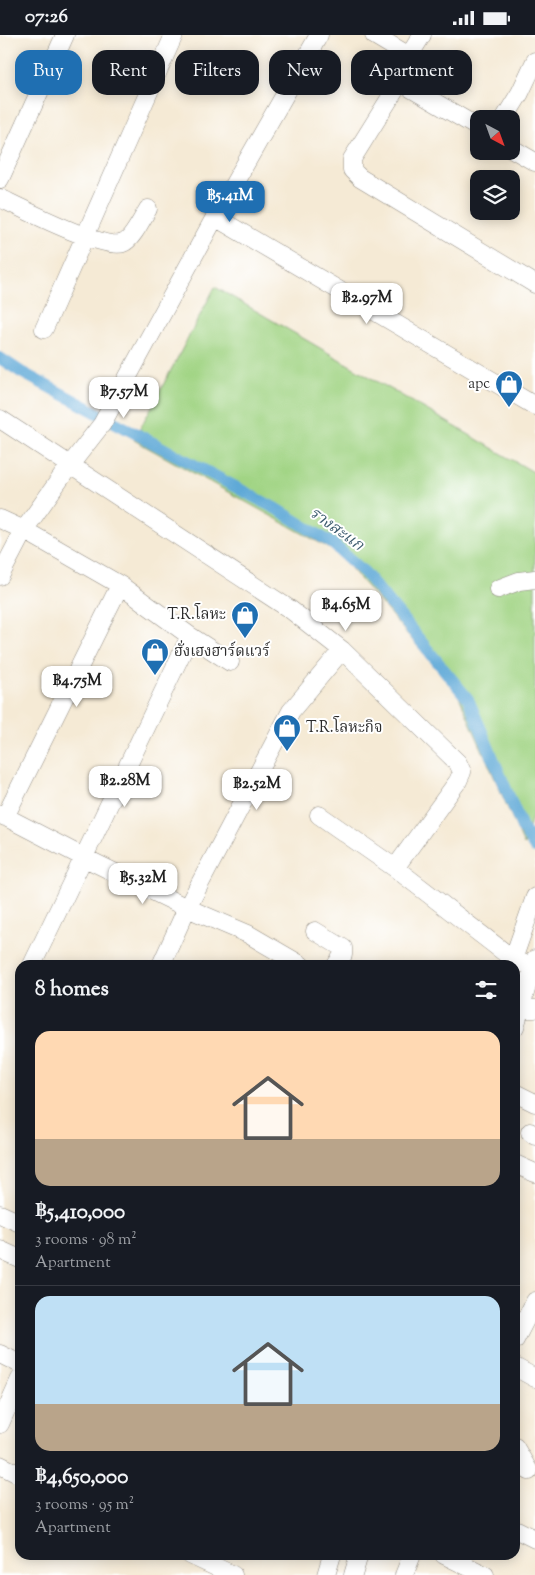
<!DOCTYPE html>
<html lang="en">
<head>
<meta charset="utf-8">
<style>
	body { margin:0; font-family:"Sorts Mill Goudy","Noto Serif Thai",serif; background:#242831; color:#f1f3f6; height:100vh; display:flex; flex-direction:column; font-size:19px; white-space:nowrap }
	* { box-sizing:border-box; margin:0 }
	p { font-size:16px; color:#9ea1a6 }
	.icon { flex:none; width:28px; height:28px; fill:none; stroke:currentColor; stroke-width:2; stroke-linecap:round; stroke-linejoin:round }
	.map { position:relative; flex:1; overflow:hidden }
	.drawer { position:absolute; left:15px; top:925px; width:505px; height:600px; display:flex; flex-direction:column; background:#171b24; border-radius:15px; box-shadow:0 2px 12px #0003 }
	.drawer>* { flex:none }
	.guide { position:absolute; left:15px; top:15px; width:505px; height:45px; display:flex; gap:10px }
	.needle { width:32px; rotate:139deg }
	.tools { position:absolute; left:470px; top:75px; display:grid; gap:10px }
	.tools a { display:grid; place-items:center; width:50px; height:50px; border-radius:10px; background:#171b24; box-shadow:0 2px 12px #0003; font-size:25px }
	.price { position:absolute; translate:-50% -42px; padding:0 11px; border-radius:10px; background:#fff; color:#222; font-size:16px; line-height:32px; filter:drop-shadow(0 1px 2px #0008) }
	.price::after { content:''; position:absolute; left:50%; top:30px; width:15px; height:11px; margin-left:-8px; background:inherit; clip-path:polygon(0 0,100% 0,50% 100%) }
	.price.on { background:#1f6fb2; color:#fff }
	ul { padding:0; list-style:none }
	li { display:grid; align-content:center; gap:10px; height:265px; padding:0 20px }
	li+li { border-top:1px solid #363941 }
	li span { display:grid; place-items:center; height:155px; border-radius:15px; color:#555 }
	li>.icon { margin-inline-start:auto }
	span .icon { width:90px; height:90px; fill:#fffc; stroke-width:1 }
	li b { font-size:21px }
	h2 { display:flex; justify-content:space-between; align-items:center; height:60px; padding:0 20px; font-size:21px }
	.pill { padding:0 18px; border-radius:15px; background:#171b24; box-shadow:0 2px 12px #0003; font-size:18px; line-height:45px }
	.pill.on { background:#1f6fb2; color:#fff }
	.status { display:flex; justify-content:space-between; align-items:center; height:35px; padding:0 25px; background:#171b24; direction:ltr }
	.status svg { height:14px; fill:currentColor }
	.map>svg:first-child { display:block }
	.green { fill:#a1d484; stroke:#668058 }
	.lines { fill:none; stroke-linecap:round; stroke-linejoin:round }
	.canal { stroke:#5ea9d7; stroke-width:12 }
	.minor-casing { stroke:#908a80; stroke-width:19 }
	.minor { stroke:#fff; stroke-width:18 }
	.labels { text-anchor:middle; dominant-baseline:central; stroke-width:4; stroke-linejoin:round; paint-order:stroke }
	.poi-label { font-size:15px; fill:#2b2b2b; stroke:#fff; text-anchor:end }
	.water-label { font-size:16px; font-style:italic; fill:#3f5d70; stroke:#fff }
</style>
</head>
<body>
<div class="status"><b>07:26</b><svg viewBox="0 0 49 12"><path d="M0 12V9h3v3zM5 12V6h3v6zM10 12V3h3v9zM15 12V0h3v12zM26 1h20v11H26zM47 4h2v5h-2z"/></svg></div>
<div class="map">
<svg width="535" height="1540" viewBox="0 0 535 1540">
	<rect width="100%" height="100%" fill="#fff"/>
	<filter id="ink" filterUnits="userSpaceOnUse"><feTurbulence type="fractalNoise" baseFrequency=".02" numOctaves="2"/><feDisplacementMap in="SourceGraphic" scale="10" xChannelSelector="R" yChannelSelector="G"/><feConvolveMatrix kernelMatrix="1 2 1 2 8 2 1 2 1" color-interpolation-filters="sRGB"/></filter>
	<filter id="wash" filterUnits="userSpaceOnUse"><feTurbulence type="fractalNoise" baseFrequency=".0096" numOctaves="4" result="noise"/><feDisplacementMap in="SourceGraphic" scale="20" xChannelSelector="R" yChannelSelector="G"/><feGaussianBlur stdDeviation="1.12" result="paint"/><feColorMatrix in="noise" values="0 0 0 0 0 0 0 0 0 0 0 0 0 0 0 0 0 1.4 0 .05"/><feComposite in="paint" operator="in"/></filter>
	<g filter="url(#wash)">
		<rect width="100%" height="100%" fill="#f5ead5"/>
		<!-- green -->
		<path class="green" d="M 215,252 L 535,438 L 535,772 L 524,810 L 457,657 L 338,518 L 134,405 Z"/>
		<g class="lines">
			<!-- canal -->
			<path class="canal" d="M 0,323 L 21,337 L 282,477 L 333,509 L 365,538 L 468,664 L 522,792 L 535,813"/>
		</g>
	</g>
	<g filter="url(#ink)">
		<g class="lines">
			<!-- minor casing -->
			<g class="minor-casing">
				<path id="minor" d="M 374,0 L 409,21 L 400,47 L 479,93
					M 409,21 L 422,0
					M 400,47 L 352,124 L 352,135 L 360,143 L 535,249
					M 504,84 L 520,58 L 535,26
					M 511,113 L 535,127
					M 0,144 L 65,0
					M 0,163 C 21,173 105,216 123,208 C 132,205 143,182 148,174
					M 215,182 L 535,371
					M 44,294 L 174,0
					M 0,384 L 291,575 L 342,615 L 458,728 L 462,737 L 458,746 L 395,833
					M 0,484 L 24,495 L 120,550 L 190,601 L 230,627
					M 0,541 L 24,495 L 70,430 L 102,389 L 215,182 L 319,0
					M 498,554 L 519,546 L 535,544
					M 0,779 L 83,822 L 187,873 L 248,899 L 301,930
					M 319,780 L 395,833 L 513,924 L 535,933
					M 5,782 L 120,550
					M 315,896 L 343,913 L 343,920 L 336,930
					M 32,930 L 190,601
					M 161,930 L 187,873 L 291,676 L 342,615
					M 511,930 L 535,862
					M 520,973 L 535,974
					M 515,992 L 535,924
					M 515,1058 L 535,1068
					M 530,1097 L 535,1101
					M 515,1129 L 535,1138
					M 0,1179 L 20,1188
					M 0,1215 L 20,1224
					M 515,1305 L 535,1266
					M 0,1319 L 20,1329
					M 515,1332 L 535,1343
					M 0,1389 L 20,1344
					M 515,1412 L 529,1436
					M 0,1430 L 20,1440
					M 515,1494 L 535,1504
					M 190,1520 L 233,1540
					M 444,1520 L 485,1540
					M 326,1540 L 332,1520
					M 353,1540 L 359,1520
					M 404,1540 L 412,1520"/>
			</g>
			<!-- minor -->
			<use href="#minor" class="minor"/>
		</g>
	</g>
	<!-- icons -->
	<defs>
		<g id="shop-pin" transform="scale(1.4375)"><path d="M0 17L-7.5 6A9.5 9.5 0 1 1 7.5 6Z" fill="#1f6fb2" stroke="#fff"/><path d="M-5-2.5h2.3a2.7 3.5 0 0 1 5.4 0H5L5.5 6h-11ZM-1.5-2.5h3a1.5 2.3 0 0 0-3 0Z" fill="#fff"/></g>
	</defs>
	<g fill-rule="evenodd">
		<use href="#shop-pin" x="509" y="349"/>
		<use href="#shop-pin" x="245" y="580"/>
		<use href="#shop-pin" x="155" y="617"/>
		<use href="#shop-pin" x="287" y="693"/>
	</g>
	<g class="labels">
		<!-- poi labels -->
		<g class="poi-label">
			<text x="490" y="349">apc</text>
			<text x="226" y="580">T.R.โลหะ</text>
			<text x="174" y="617" text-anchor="start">ฮั่งเฮงฮาร์ดแวร์</text>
			<text x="306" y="693" text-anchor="start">T.R.โลหะกิจ</text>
		</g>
		<!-- water labels -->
		<g class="water-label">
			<text transform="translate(336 495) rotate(36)">รางสะแก</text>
		</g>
	</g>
</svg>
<div class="tools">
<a><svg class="needle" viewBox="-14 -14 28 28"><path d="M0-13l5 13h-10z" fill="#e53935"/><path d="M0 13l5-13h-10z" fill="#9ea1a6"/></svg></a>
<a><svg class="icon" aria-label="layers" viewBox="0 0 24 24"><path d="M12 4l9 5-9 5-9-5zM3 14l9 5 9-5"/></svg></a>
</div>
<b class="price on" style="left:230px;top:188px">฿5.41M</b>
<b class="price" style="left:367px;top:290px">฿2.97M</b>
<b class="price" style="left:124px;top:384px">฿7.57M</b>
<b class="price" style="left:346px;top:597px">฿4.65M</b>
<b class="price" style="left:77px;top:673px">฿4.75M</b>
<b class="price" style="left:125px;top:773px">฿2.28M</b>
<b class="price" style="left:257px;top:776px">฿2.52M</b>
<b class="price" style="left:143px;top:870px">฿5.32M</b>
<div class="guide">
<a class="pill on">Buy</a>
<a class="pill">Rent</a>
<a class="pill">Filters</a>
<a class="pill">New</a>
<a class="pill">Apartment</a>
</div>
<section class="drawer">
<h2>8 homes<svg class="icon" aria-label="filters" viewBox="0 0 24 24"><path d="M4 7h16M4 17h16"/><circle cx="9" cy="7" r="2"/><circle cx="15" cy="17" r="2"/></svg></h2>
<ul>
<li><span style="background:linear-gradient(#ffd9b3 70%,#b9a48a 0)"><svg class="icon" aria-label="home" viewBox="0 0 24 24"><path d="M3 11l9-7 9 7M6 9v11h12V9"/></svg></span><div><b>฿5,410,000</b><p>3 rooms · 98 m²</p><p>Apartment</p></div></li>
<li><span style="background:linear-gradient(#bfe0f5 70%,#b9a48a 0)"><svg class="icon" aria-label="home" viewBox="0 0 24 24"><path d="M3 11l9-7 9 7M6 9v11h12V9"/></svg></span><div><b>฿4,650,000</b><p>3 rooms · 95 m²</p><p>Apartment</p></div></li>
</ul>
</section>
</div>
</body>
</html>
